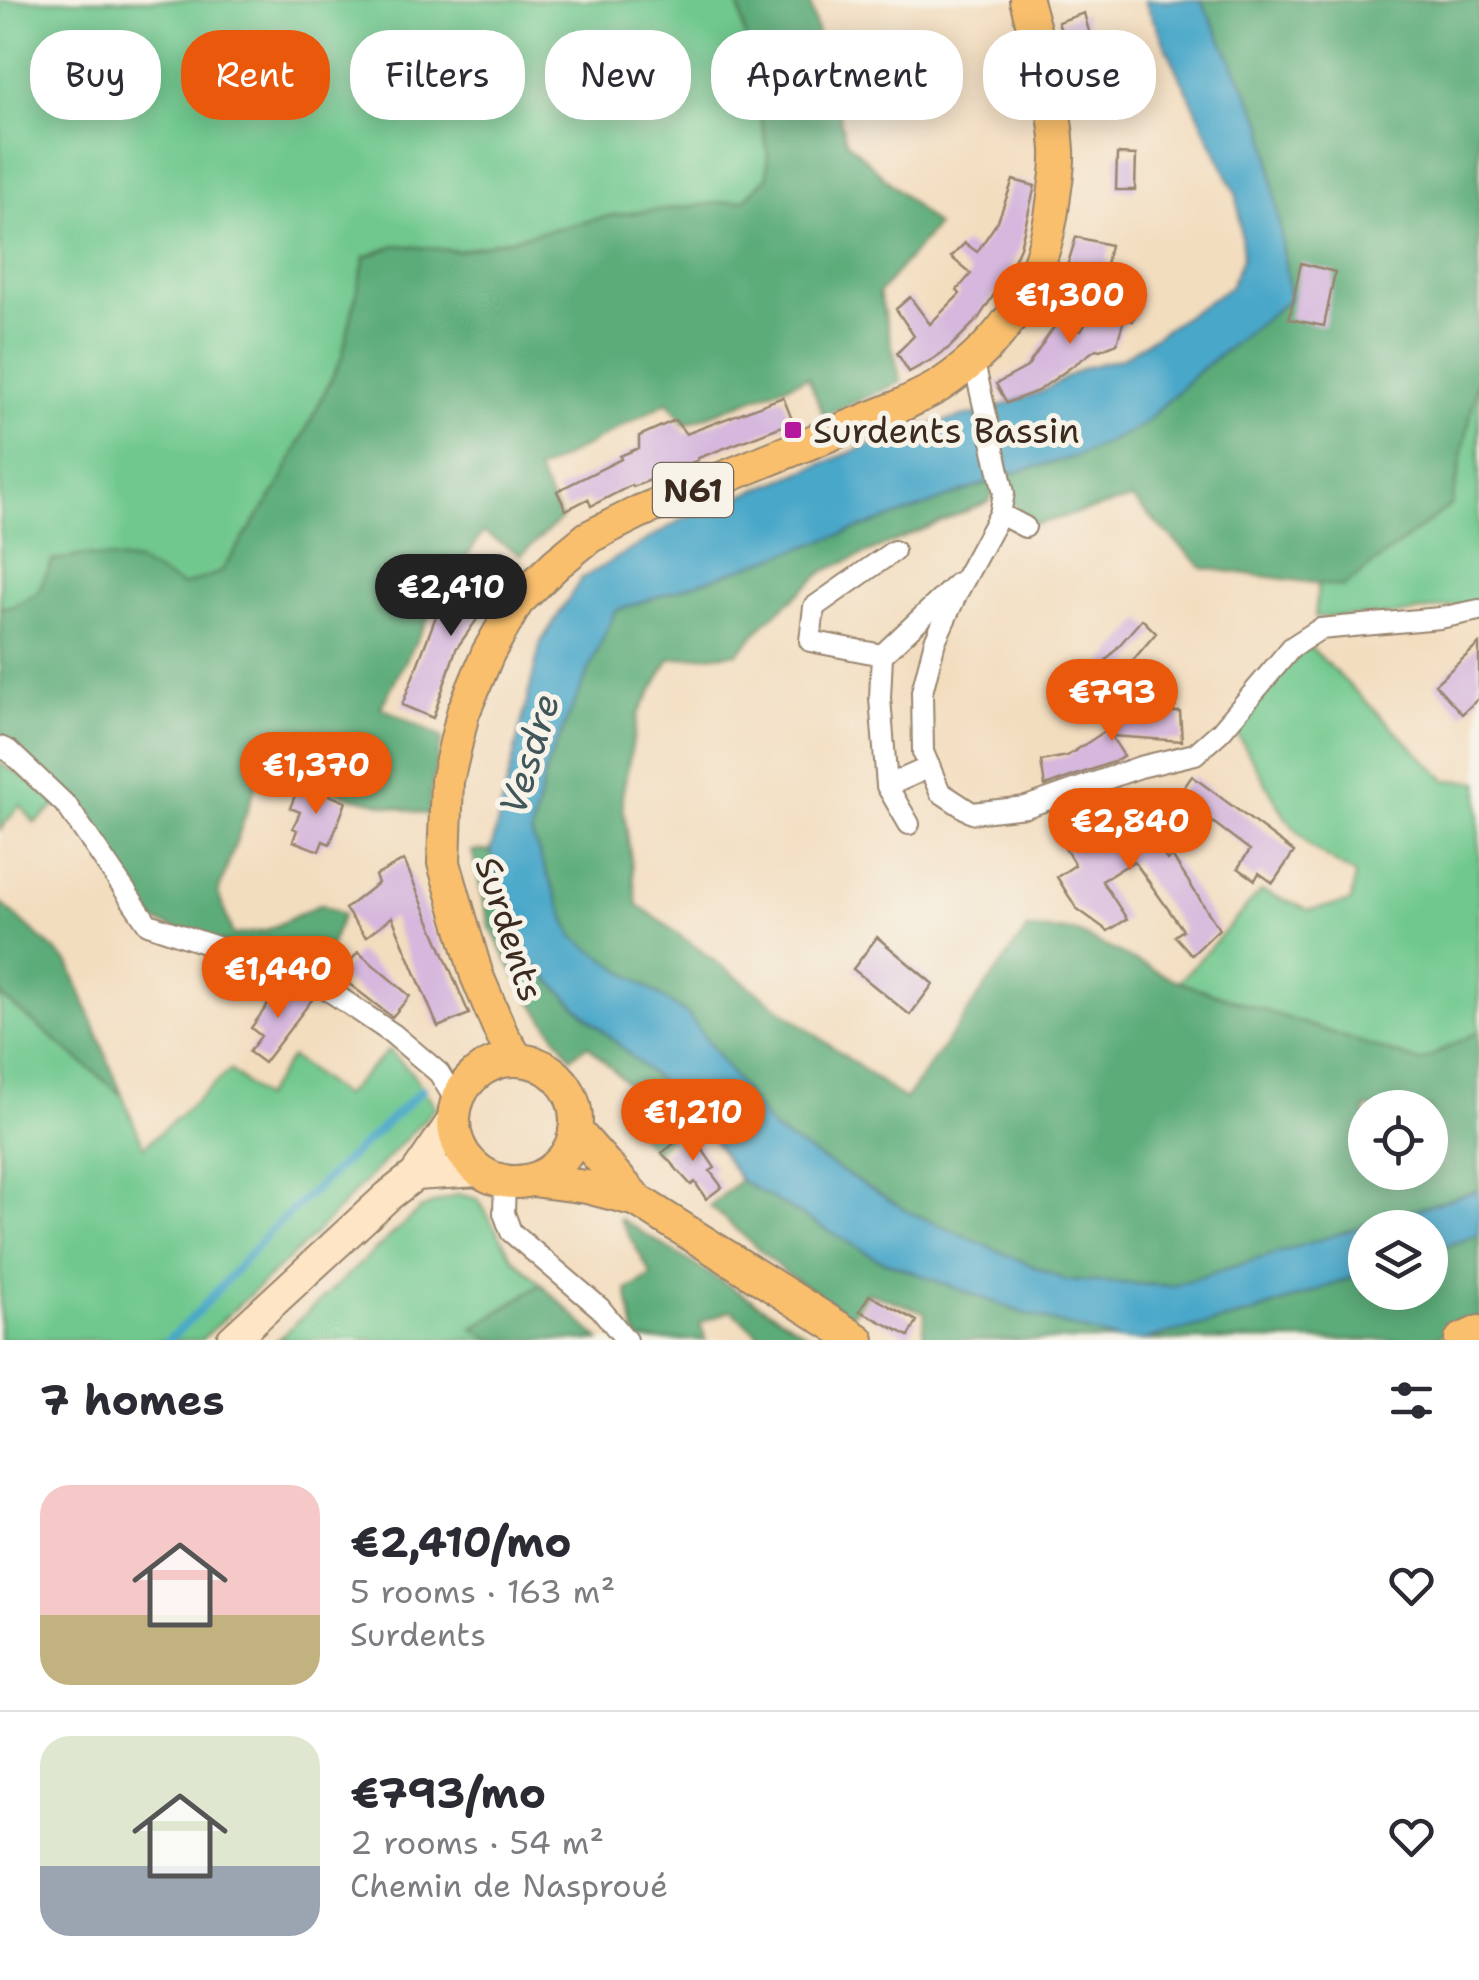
<!DOCTYPE html>
<html lang="en">
<head>
<meta charset="utf-8">
<style>
	body { margin:0; font-family:"Shantell Sans",sans-serif; background:#f7f7f7; color:#2b2b33; height:100vh; display:flex; flex-direction:column; font-size:38px; white-space:nowrap }
	* { box-sizing:border-box; margin:0 }
	p { font-size:32px; color:#7c7c81 }
	.icon { flex:none; width:55px; height:55px; fill:none; stroke:currentColor; stroke-width:2; stroke-linecap:round; stroke-linejoin:round }
	.map { position:relative; height:1340px; overflow:hidden }
	.drawer { display:flex; flex-direction:column; background:#fff; flex:1 }
	.drawer>* { flex:none }
	.banner { position:absolute; left:30px; top:30px; width:1420px; height:90px; display:flex; gap:20px }
	.buttons { position:absolute; left:1348px; top:1090px; display:grid; gap:20px }
	.buttons a { display:grid; place-items:center; width:100px; height:100px; border-radius:50%; background:#fff; box-shadow:0 5px 25px #0003; font-size:50px }
	.price { position:absolute; translate:-50% -85px; padding:0 22px; border-radius:35px; background:#ea580c; color:#fff; font-size:32px; line-height:65px; filter:drop-shadow(0 2px 5px #0008) }
	.price::after { content:''; position:absolute; left:50%; top:60px; width:30px; height:22px; margin-left:-15px; background:inherit; clip-path:polygon(0 0,100% 0,50% 100%) }
	.price.on { background:#222; color:#fff }
	ul { padding:0; list-style:none }
	li { display:flex; align-items:center; gap:30px; height:250px; padding:0 40px }
	li+li { border-top:2px solid #e1e1e2 }
	li span { display:grid; place-items:center; flex:none; width:280px; height:200px; border-radius:30px; color:#555 }
	li>.icon { margin-inline-start:auto }
	span .icon { width:120px; height:120px; fill:#fffc; stroke-width:1 }
	li b { font-size:42px }
	h2 { display:flex; justify-content:space-between; align-items:center; height:120px; padding:0 40px; font-size:42px }
	.tag { padding:0 35px; border-radius:40px; background:#fff; box-shadow:0 5px 25px #0003; font-size:35px; line-height:90px }
	.tag.on { background:#ea580c; color:#fff }
	.map>svg:first-child { display:block }
	.green { fill:#70c88e; stroke:#567956; stroke-width:2.5 }
	.forest { fill:#5cac79; stroke:#4c6b4c; stroke-width:2.5; fill-rule:evenodd }
	.water { fill:#4aa7c9; stroke:#426874; stroke-width:2.5 }
	.lines { fill:none; stroke-linecap:round; stroke-linejoin:round }
	.stream { stroke:#4aa7c9; stroke-width:8 }
	.building { fill:#d6b7dd }
	.minor-casing { stroke:#97846e; stroke-width:24 }
	.secondary-casing { stroke:#97846e; stroke-width:34 }
	.primary-casing { stroke:#97846e; stroke-width:36 }
	.minor { stroke:#fff; stroke-width:20 }
	.secondary { stroke:#fde5c5; stroke-width:30 }
	.primary { stroke:#f9bf6d; stroke-width:32 }
	.poi-dot { fill:#b5179e; stroke:#f7f3e8; stroke-width:4 }
	.labels { text-anchor:middle; dominant-baseline:central; stroke-width:10; stroke-linejoin:round; paint-order:stroke }
	.shield { fill:#f7f3e8; stroke:#73665b; stroke-width:2.5 }
	.shield-label { font-size:32px; font-weight:bold; fill:#3b2a1e }
	.poi-label { font-size:35px; fill:#3b2a1e; stroke:#f7f3e8; text-anchor:start }
	.street-label { font-size:35px; fill:#3b2a1e; stroke:#f7f3e8 }
	.water-label { font-size:38px; font-style:italic; fill:#40565a; stroke:#f7f3e8 }
</style>
</head>
<body>
<div class="map">
<svg width="1479" height="1340" viewBox="0 0 1479 1340">
	<rect width="100%" height="100%" fill="#f7f3e8"/>
	<filter id="ink" filterUnits="userSpaceOnUse"><feTurbulence type="fractalNoise" baseFrequency=".01" numOctaves="2"/><feDisplacementMap in="SourceGraphic" scale="20" xChannelSelector="R" yChannelSelector="G"/><feConvolveMatrix kernelMatrix="1 2 1 2 8 2 1 2 1" color-interpolation-filters="sRGB"/></filter>
	<filter id="wash" filterUnits="userSpaceOnUse"><feTurbulence type="fractalNoise" baseFrequency=".0048" numOctaves="4" result="noise"/><feDisplacementMap in="SourceGraphic" scale="40" xChannelSelector="R" yChannelSelector="G"/><feGaussianBlur stdDeviation="2.25" result="paint"/><feColorMatrix in="noise" values="0 0 0 0 0 0 0 0 0 0 0 0 0 0 0 0 0 1.4 0 .05"/><feComposite in="paint" operator="in"/></filter>
	<g filter="url(#wash)">
		<rect width="100%" height="100%" fill="#f3ddbf"/>
		<!-- green -->
		<path class="green" d="M 0,0 L 738,0 L 768,153 L 767,177 L 744,200 L 614,215 L 459,251 L 397,245 L 365,257 L 342,357 L 277,489 L 221,572 L 183,586 L 138,562 L 86,555 L 52,561 L 39,592 L 11,607 L 0,607 Z
			M 1479,375 L 1479,602 L 1396,615 L 1315,617 L 1318,584 L 1343,587 L 1452,504 Z
			M 1309,646 L 1446,780 L 1479,782 L 1479,1031 L 1420,1062 L 1179,982 L 1261,891 L 1309,910 L 1351,902 L 1355,875 L 1312,848 L 1286,818 L 1234,728 L 1269,683 Z
			M 0,763 L 25,778 L 57,805 L 35,823 L 20,805 L 0,830 Z
			M 0,995 L 122,1095 L 144,1147 L 230,1070 L 263,1098 L 291,1057 L 343,1096 L 389,1050 L 411,1072 L 436,1107 L 312,1237 L 201,1340 L 0,1340 Z
			M 458,1194 L 478,1199 L 513,1258 L 541,1284 L 473,1328 L 494,1340 L 277,1340 L 420,1209 Z"/>
		<!-- forest -->
		<path class="forest" d="M 738,0 L 809,0 L 846,141 L 936,226 L 879,293 L 901,382 L 824,416 L 808,377 L 685,425 L 668,402 L 537,472 L 561,519 L 521,555 L 483,532 L 434,607 L 381,707 L 442,738 L 431,790 L 429,815 L 352,797 L 263,765 L 218,893 L 233,935 L 265,931 L 321,904 L 343,915 L 318,975 L 154,921 L 85,809 L 0,739 L 0,607 L 12,607 L 38,592 L 52,561 L 86,555 L 138,562 L 183,586 L 221,572 L 277,489 L 342,357 L 365,257 L 397,245 L 459,251 L 614,215 L 744,200 L 767,177 L 768,154 Z
			M 1201,0 L 1479,0 L 1479,375 L 1452,504 L 1343,587 L 1203,568 L 1132,499 L 1025,527 L 1003,477 L 1140,427 L 1199,371 L 1290,299 L 1265,127 Z
			M 995,481 L 990,501 L 824,571 L 767,621 L 738,653 L 670,659 L 638,715 L 622,796 L 637,904 L 905,1100 L 1027,929 L 1074,931 L 1179,982 L 1420,1062 L 1479,1031 L 1479,1190 L 1172,1286 L 1065,1280 L 909,1212 L 773,1130 L 688,1015 L 573,937 L 531,834 L 547,766 L 615,611 ZM 1365,1108 L 1430,1108 L 1430,1172 L 1365,1172 Z
			M 472,851 L 491,851 L 518,948 L 580,1010 L 695,1113 L 655,1152 L 626,1120 L 641,1097 L 588,1045 L 571,1057 L 520,985 L 490,927 Z
			M 0,902 L 69,963 L 122,1095 L 0,995 Z
			M 740,1180 L 878,1259 L 1023,1313 L 1118,1340 L 923,1340 L 925,1312 L 868,1292 L 851,1316 L 783,1271 L 710,1206 Z
			M 619,1218 L 817,1340 L 765,1340 L 731,1310 L 700,1323 L 706,1340 L 640,1340 L 635,1333 L 627,1290 L 652,1276 Z
			M 1479,1235 L 1479,1318 L 1431,1340 L 1143,1340 L 1251,1314 L 1365,1273 L 1365,1292 L 1430,1292 L 1430,1251 Z
			M 541,1284 L 600,1340 L 494,1340 L 473,1329 Z"/>
		<!-- water -->
		<path class="water" d="M 1144,0 L 1201,0 L 1265,127 L 1290,299 L 1199,371 L 1140,427 L 1078,456 L 1009,474 L 926,506 L 615,611 L 547,766 L 531,834 L 573,937 L 688,1015 L 773,1130 L 909,1212 L 1065,1280 L 1172,1286 L 1479,1190 L 1479,1235 L 1430,1251 L 1430,1228 L 1365,1228 L 1365,1273 L 1251,1314 L 1143,1340 L 1118,1340 L 1023,1313 L 878,1259 L 740,1180 L 695,1113 L 580,1010 L 518,948 L 491,851 L 541,642 L 581,579 L 683,519 L 905,431 L 987,411 L 1041,392 L 1083,368 L 1122,358 L 1230,287 L 1243,256 L 1237,196 Z"/>
		<g class="lines">
			<!-- stream -->
			<path class="stream" d="M 168,1340 L 197,1313 L 272,1229 L 423,1089"/>
		</g>
		<g id="blocks">
			<!-- building -->
			<path class="building" d="M 1084,13 L 1094,50 L 1077,54 L 1073,40 L 1065,43 L 1058,22 Z
				M 1127,80 L 1131,100 L 1103,105 L 1099,85 Z
				M 1117,154 L 1136,155 L 1135,190 L 1116,190 Z
				M 1013,180 L 1035,186 L 1020,247 L 1009,272 L 978,319 L 950,347 L 933,359 L 909,372 L 897,353 L 914,336 L 896,309 L 910,297 L 930,324 L 960,294 L 957,290 L 971,274 L 951,257 L 965,243 L 977,252 L 998,221 Z
				M 1076,237 L 1110,245 L 1105,270 L 1113,272 L 1106,293 L 1063,280 Z
				M 1301,263 L 1335,272 L 1324,326 L 1289,319 Z
				M 1106,293 L 1140,303 L 1133,321 L 1124,319 L 1117,343 L 1100,350 L 1096,349 L 1038,391 L 1007,403 L 996,384 L 1027,367 L 1056,324 L 1081,331 Z
				M 783,397 L 793,422 L 698,458 L 698,460 L 668,473 L 633,487 L 632,485 L 591,506 L 588,499 L 566,510 L 557,491 L 621,459 L 620,456 L 639,448 L 639,436 L 675,420 L 686,434 Z
				M 500,552 L 517,563 L 456,649 L 433,718 L 402,705 L 441,603 L 458,613 Z
				M 1142,619 L 1156,633 L 1105,693 L 1089,680 Z
				M 1479,644 L 1479,698 L 1462,714 L 1435,684 Z
				M 1111,712 L 1161,718 L 1161,712 L 1180,712 L 1182,741 L 1111,736 L 1124,756 L 1113,762 L 1045,786 L 1041,761 L 1067,756 L 1107,730 L 1109,732 Z
				M 1192,776 L 1294,852 L 1273,883 L 1259,873 L 1255,880 L 1238,868 L 1250,850 L 1178,796 Z
				M 300,783 L 346,802 L 330,844 L 323,841 L 319,851 L 293,841 L 297,830 L 293,828 L 300,812 L 290,808 Z
				M 1119,789 L 1167,860 L 1172,856 L 1219,929 L 1192,955 L 1175,936 L 1183,930 L 1134,861 L 1102,881 L 1127,919 L 1108,931 L 1076,908 L 1057,877 L 1075,865 L 1063,845 L 1106,819 L 1093,798 Z
				M 404,860 L 469,1014 L 438,1027 L 392,917 L 366,937 L 345,909 L 378,883 L 375,876 Z
				M 877,937 L 933,984 L 910,1015 L 853,969 Z
				M 358,952 L 410,996 L 392,1017 L 339,976 Z
				M 291,986 L 314,997 L 264,1063 L 249,1052 L 261,1036 L 251,1028 L 277,992 L 283,997 Z
				M 690,1131 L 715,1168 L 710,1171 L 722,1187 L 706,1199 L 695,1182 L 691,1185 L 662,1153 Z
				M 869,1295 L 917,1321 L 909,1336 L 860,1311 Z"/>
		</g>
	</g>
	<g filter="url(#ink)">
		<use href="#blocks" fill-opacity="0" stroke="#97846e" stroke-width="2.5"/>
		<g class="lines">
			<!-- minor casing -->
			<g class="minor-casing">
				<path id="minor" d="M 973,359 L 1004,493 L 1000,514 L 957,593 L 935,641 L 922,692 L 923,752 L 940,792 L 972,813 L 1026,807 L 1140,767 L 1195,754 L 1221,731 L 1292,647 L 1320,629 L 1440,618 L 1479,610
					M 1000,514 L 1025,527
					M 894,551 L 814,607 L 810,641 L 882,655 L 958,583
					M 882,655 L 880,698 L 887,786 L 909,824
					M 0,747 L 9,751 L 67,806 L 148,924 L 312,979 L 393,1034 L 439,1073 L 456,1101
					M 887,786 L 930,767
					M 505,1181 L 504,1213 L 511,1232 L 600,1308 L 626,1340"/>
			</g>
			<!-- secondary casing -->
			<g class="secondary-casing">
				<path id="secondary" d="M 415,1175 L 479,1171
					M 232,1340 L 388,1196 L 415,1175 L 453,1120"/>
			</g>
			<!-- primary casing -->
			<g class="primary-casing">
				<path id="primary" d="M 517,1059 L 502,1035 L 477,976 L 444,863 L 447,781 L 463,713 L 488,653 L 517,602 L 556,564 L 589,537 L 639,512 L 898,407 C 911,400 926,394 939,386 C 1009,340 1045,278 1054,196 C 1056,181 1059,165 1058,150 C 1055,98 1039,49 1026,0
					M454 1121a61 61 0 1 1 122 0a61 61 0 1 1-122 0Z
					M 575,1130 L 637,1200 L 858,1340
					M 532,1180 L 587,1187 L 637,1200
					M 1461,1340 L 1479,1332"/>
			</g>
			<!-- minor -->
			<use href="#minor" class="minor"/>
			<!-- secondary -->
			<use href="#secondary" class="secondary"/>
			<!-- primary -->
			<use href="#primary" class="primary"/>
		</g>
	</g>
	<!-- markers -->
	<rect class="poi-dot" x="783" y="420" width="20" height="20" rx="5"/>
	<g class="labels">
		<!-- shield labels -->
		<rect class="shield" x="653" y="463" width="80" height="54" rx="8"/>
		<g class="shield-label">
			<text x="693" y="490">N61</text>
		</g>
		<!-- poi labels -->
		<g class="poi-label">
			<text x="813" y="430">Surdents Bassin</text>
		</g>
		<!-- street labels -->
		<g class="street-label">
			<text transform="translate(510 929) rotate(72)">Surdents</text>
		</g>
		<!-- water labels -->
		<g class="water-label">
			<text transform="translate(529 754) rotate(-73)">Vesdre</text>
		</g>
	</g>
</svg>
<div class="buttons">
<a><svg class="icon" aria-label="locate" viewBox="0 0 24 24"><circle cx="12" cy="12" r="6"/><path d="M12 2v4M12 18v4M2 12h4M18 12h4"/></svg></a>
<a><svg class="icon" aria-label="layers" viewBox="0 0 24 24"><path d="M12 4l9 5-9 5-9-5zM3 14l9 5 9-5"/></svg></a>
</div>
<b class="price" style="left:1070px;top:347px">€1,300</b>
<b class="price on" style="left:451px;top:639px">€2,410</b>
<b class="price" style="left:1112px;top:744px">€793</b>
<b class="price" style="left:316px;top:817px">€1,370</b>
<b class="price" style="left:1130px;top:873px">€2,840</b>
<b class="price" style="left:278px;top:1021px">€1,440</b>
<b class="price" style="left:693px;top:1164px">€1,210</b>
<div class="banner">
<a class="tag">Buy</a>
<a class="tag on">Rent</a>
<a class="tag">Filters</a>
<a class="tag">New</a>
<a class="tag">Apartment</a>
<a class="tag">House</a>
</div>
</div>
<section class="drawer">
<h2>7 homes<svg class="icon" aria-label="filters" viewBox="0 0 24 24"><path d="M4 7h16M4 17h16"/><circle cx="9" cy="7" r="2"/><circle cx="15" cy="17" r="2"/></svg></h2>
<ul>
<li><span style="background:linear-gradient(#f6c9c9 65%,#c2b280 0)"><svg class="icon" aria-label="home" viewBox="0 0 24 24"><path d="M3 11l9-7 9 7M6 9v11h12V9"/></svg></span><div><b>€2,410/mo</b><p>5 rooms · 163 m²</p><p>Surdents</p></div><svg class="icon" aria-label="heart" viewBox="0 0 24 24"><path d="M12 20l-8-8c-3-5 5-10 8-4 3-6 11-1 8 4z"/></svg></li>
<li><span style="background:linear-gradient(#dfe7d0 65%,#9aa5b1 0)"><svg class="icon" aria-label="home" viewBox="0 0 24 24"><path d="M3 11l9-7 9 7M6 9v11h12V9"/></svg></span><div><b>€793/mo</b><p>2 rooms · 54 m²</p><p>Chemin de Nasproué</p></div><svg class="icon" aria-label="heart" viewBox="0 0 24 24"><path d="M12 20l-8-8c-3-5 5-10 8-4 3-6 11-1 8 4z"/></svg></li>
</ul>
</section>
</body>
</html>
